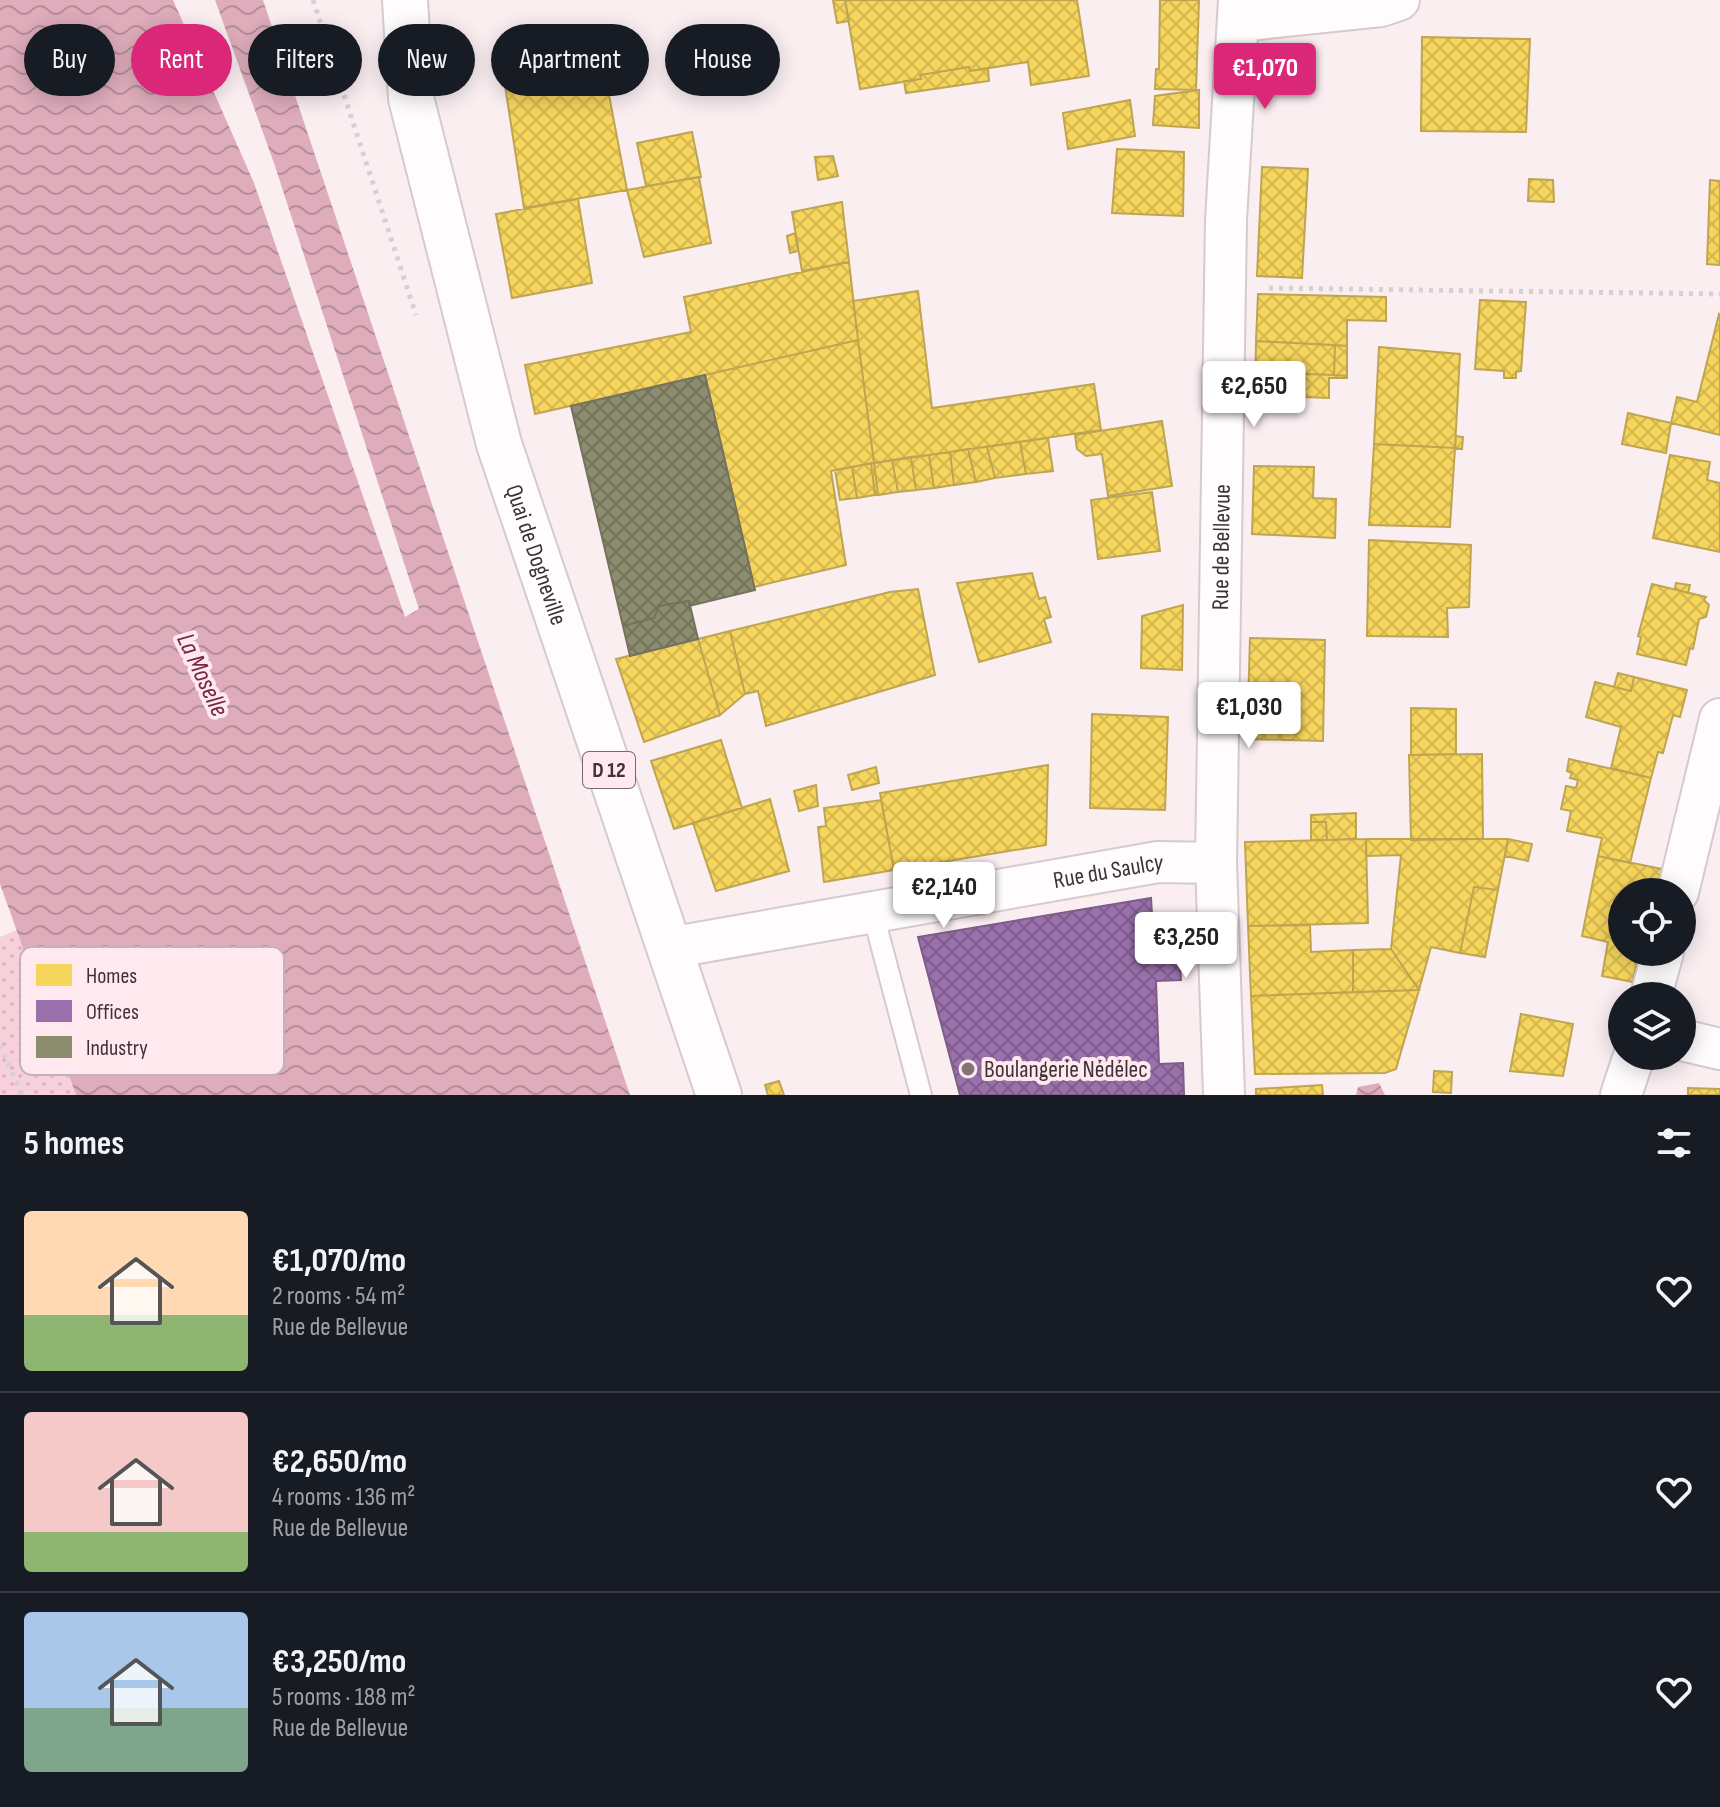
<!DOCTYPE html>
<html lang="en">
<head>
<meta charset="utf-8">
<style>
	body { margin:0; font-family:"Sofia Sans Condensed",sans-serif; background:#20242c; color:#f1f3f6; height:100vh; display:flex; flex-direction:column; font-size:30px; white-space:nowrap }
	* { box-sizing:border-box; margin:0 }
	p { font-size:26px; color:#9ea1a6 }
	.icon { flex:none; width:44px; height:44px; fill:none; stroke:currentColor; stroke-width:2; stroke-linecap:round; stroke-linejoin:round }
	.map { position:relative; height:1095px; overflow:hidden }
	.panel { display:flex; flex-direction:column; background:#171b24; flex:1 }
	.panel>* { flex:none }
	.guide { position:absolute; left:24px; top:24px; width:800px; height:72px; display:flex; gap:16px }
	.tools { position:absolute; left:1608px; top:878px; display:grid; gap:16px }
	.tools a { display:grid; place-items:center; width:88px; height:88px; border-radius:50%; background:#171b24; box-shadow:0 4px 20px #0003; font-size:40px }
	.price { position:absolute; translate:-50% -68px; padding:0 18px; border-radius:8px; background:#fff; color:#222; font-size:26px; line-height:52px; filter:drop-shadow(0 2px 4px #0008) }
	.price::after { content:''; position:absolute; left:50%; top:48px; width:24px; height:18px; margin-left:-12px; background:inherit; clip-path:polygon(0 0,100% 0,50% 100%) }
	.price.selected { background:#db2777; color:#fff }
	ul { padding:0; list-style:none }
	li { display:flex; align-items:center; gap:24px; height:200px; padding:0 24px }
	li+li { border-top:2px solid #363941 }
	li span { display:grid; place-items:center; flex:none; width:224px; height:160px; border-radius:8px; color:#555 }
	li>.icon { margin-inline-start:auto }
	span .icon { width:96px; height:96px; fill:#fffc; stroke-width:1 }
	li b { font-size:34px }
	h2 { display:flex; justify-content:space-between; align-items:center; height:96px; padding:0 24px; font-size:34px }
	.pill { padding:0 28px; border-radius:36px; background:#171b24; box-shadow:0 4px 20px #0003; font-size:28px; line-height:72px }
	.pill.selected { background:#db2777; color:#fff }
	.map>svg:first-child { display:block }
	.garden { fill:url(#garden-dots) }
	.water { fill:url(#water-waves) }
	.homes { fill:url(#homes-cross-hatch); stroke:#bfa451; stroke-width:2 }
	.offices { fill:url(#offices-cross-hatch); stroke:#7e5d88; stroke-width:2 }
	.industry { fill:url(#industry-cross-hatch); stroke:#75715d; stroke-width:2 }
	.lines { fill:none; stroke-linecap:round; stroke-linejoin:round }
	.lane-casing { stroke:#d6cacd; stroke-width:24 }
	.street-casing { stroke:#d6cacd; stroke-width:44 }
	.primary-casing { stroke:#d6cacd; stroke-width:48 }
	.path { stroke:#d5d1d2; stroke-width:5; stroke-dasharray:4 6; stroke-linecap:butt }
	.lane { stroke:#fefcfd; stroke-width:20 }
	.street { stroke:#fefcfd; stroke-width:40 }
	.primary { stroke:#fefcfd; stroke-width:44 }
	.poi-dot { fill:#807477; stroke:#ffe9ef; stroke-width:3 }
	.labels { text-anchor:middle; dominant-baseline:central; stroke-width:8; stroke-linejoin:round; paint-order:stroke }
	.shield { fill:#ffe9ef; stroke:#79696e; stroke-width:2 }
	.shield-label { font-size:22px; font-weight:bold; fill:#3f3236 }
	.street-label { font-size:24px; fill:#3f3236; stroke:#ffe9ef }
	.poi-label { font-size:24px; fill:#3f3236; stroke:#ffe9ef; text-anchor:start }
	.water-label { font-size:26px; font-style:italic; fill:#742544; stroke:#ffe9ef }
	.key { fill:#ffe9ef; stroke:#c5b2b8; stroke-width:2 }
	.key-label { font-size:22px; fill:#3f3236 }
</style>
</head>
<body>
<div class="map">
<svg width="1720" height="1095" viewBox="0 0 1720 1095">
	<defs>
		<pattern id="garden-dots" width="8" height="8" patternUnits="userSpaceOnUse" patternTransform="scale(2)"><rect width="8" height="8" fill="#f8d0dc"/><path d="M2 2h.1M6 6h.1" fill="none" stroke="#d6b3bd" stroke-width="1.8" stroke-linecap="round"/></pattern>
		<pattern id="water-waves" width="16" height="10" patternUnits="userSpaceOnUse" patternTransform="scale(2)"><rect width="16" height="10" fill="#deacbb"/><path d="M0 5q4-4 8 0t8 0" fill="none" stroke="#b58d99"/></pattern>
		<pattern id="homes-cross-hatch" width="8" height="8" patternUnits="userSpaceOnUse" patternTransform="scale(2)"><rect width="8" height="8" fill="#f6d55c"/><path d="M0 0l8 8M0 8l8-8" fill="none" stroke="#d4b751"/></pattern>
		<pattern id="offices-cross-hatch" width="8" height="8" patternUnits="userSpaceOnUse" patternTransform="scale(2)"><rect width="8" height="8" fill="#9970ab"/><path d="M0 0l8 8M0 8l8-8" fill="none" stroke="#7e5d8c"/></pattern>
		<pattern id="industry-cross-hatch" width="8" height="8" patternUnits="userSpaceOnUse" patternTransform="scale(2)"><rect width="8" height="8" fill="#8c8c6e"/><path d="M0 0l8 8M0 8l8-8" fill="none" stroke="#74735b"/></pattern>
	</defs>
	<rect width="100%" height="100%" fill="#faeef1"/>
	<!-- garden -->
	<path class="garden" d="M 17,930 L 76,1095 L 0,1095 L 0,937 Z"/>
	<!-- water -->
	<path class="water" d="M 0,0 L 173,0 L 254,183 L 405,617 L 419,609 L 274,163 L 215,0 L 263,0 L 630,1095 L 76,1095 L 0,884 Z
		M 1379,1083 L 1385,1095 L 1356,1095 L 1358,1087 Z"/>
	<!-- homes -->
	<path class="homes" d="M 833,0 L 845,0 L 849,21 L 837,23 Z
		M 845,0 L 1077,0 L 1089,76 L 1031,85 L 1028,62 L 970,71 L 969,67 L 920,75 L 921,79 L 860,89 Z
		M 1160,0 L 1199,0 L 1196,90 L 1155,89 L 1156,69 L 1159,69 Z
		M 1422,37 L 1530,39 L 1526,132 L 1421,131 Z
		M 599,42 L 627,190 L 524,208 L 501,60 Z
		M 969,67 L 970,71 L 988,68 L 989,81 L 906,93 L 904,81 L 921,79 L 920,75 Z
		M 1199,90 L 1199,128 L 1153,125 L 1155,96 Z
		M 1130,100 L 1135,136 L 1068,149 L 1063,113 Z
		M 692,132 L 701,177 L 646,186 L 637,143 Z
		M 1117,149 L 1184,152 L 1183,216 L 1112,213 Z
		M 833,156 L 838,176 L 818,180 L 815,157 Z
		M 1262,167 L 1308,169 L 1302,278 L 1257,276 Z
		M 699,177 L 711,243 L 644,257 L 627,190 Z
		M 1529,179 L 1553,180 L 1554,202 L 1528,201 Z
		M 1710,180 L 1720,181 L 1720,265 L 1707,264 Z
		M 578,199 L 592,283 L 512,298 L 496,214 Z
		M 842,202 L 849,262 L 802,271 L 792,212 Z
		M 795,233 L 798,251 L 790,253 L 787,236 Z
		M 849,262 L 858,340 L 535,414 L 525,365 L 691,332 L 684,297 Z
		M 918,291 L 932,408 L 1094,384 L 1101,430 L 874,463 L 853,301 Z
		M 1258,294 L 1386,297 L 1386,321 L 1347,320 L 1347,346 L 1256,341 Z
		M 1480,300 L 1526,302 L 1521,371 L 1516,372 L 1516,378 L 1504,378 L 1504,371 L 1475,369 Z
		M 1719,314 L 1720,315 L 1720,435 L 1671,423 L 1677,397 L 1697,402 Z
		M 858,340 L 874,463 L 831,471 L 846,565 L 754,587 L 705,375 Z
		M 1256,341 L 1335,345 L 1334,375 L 1305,374 L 1304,397 L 1302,398 L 1255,396 Z
		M 1335,345 L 1347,346 L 1347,376 L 1334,375 Z
		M 1379,347 L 1460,354 L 1455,448 L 1374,444 Z
		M 1305,374 L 1334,375 L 1347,376 L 1347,378 L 1329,378 L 1329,398 L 1304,397 Z
		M 1628,413 L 1671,423 L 1666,453 L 1622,444 Z
		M 1162,421 L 1172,486 L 1108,496 L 1102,454 L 1086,456 L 1077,449 L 1075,435 Z
		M 1456,436 L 1463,437 L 1462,449 L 1455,448 Z
		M 1048,438 L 1053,471 L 1026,474 L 1020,442 Z
		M 1020,442 L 1026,474 L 995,478 L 987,447 Z
		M 1374,444 L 1455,448 L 1450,527 L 1369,525 Z
		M 987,447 L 995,478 L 976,482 L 968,449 Z
		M 968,449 L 976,482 L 954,485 L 950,452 Z
		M 950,452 L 954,485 L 934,488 L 929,455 Z
		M 929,455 L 934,488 L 916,490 L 911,457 Z
		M 1670,455 L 1710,462 L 1707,480 L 1720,483 L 1720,552 L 1653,538 Z
		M 911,457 L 916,490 L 898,492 L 892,460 Z
		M 892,460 L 898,492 L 878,495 L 874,463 Z
		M 871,463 L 874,463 L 878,495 L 875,495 Z
		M 871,463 L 875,495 L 857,498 L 852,467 Z
		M 1254,466 L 1314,467 L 1313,498 L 1336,499 L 1335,538 L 1252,534 Z
		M 852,467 L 857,498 L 840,500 L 835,470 Z
		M 1152,492 L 1160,551 L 1098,559 L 1091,500 Z
		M 1369,540 L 1471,545 L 1469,607 L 1447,608 L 1448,637 L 1367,636 Z
		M 1032,573 L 1039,599 L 1045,597 L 1051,617 L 1044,619 L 1051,642 L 979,662 L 957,583 Z
		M 1676,583 L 1690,585 L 1688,593 L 1675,589 Z
		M 1652,584 L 1706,597 L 1704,600 L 1709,605 L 1706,617 L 1699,619 L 1693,649 L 1690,648 L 1686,665 L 1637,654 L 1641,637 L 1638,636 Z
		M 918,589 L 935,675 L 766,726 L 758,691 L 745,694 L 730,631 L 890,592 Z
		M 1183,605 L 1182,670 L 1141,668 L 1142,616 Z
		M 730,631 L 745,694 L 720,715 L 698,639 Z
		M 1250,638 L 1325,640 L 1323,741 L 1247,739 Z
		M 698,639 L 720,715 L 644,742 L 616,659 Z
		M 1618,673 L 1634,677 L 1631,691 L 1614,687 Z
		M 1634,677 L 1687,690 L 1680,717 L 1673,715 L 1663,753 L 1658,752 L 1651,778 L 1611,768 L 1621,727 L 1586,717 L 1595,682 L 1631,691 Z
		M 1411,708 L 1456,709 L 1456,754 L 1411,755 Z
		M 1092,714 L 1168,717 L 1165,810 L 1090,808 Z
		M 721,740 L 742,808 L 674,829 L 651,761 Z
		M 1482,754 L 1483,839 L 1411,840 L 1409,755 Z
		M 1569,759 L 1651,778 L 1630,863 L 1598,856 L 1602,838 L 1567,831 L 1571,811 L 1561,809 L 1566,786 L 1576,788 L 1578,780 L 1570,778 L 1572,773 L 1567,771 Z
		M 1048,765 L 1046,845 L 894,870 L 880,793 Z
		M 876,767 L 879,783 L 852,790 L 848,775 Z
		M 816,785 L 818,806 L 799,811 L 794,791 Z
		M 770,799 L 789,871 L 716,891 L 693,823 Z
		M 881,800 L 894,870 L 824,882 L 818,827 L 826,826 L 824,808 Z
		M 1356,813 L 1356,839 L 1327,840 L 1326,822 L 1311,822 L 1311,815 Z
		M 1311,822 L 1326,822 L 1327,840 L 1311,840 Z
		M 1366,839 L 1508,839 L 1498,890 L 1474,887 L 1460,953 L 1431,947 L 1419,990 L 1391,949 L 1401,855 L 1366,856 Z
		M 1366,839 L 1368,923 L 1248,926 L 1245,842 Z
		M 1508,839 L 1532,844 L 1528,861 L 1505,856 Z
		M 1598,856 L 1662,869 L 1657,892 L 1622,892 L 1622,952 L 1638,952 L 1633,982 L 1602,976 L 1608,942 L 1582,936 Z
		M 1474,887 L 1498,890 L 1485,957 L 1460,953 Z
		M 1310,925 L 1311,952 L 1353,950 L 1353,992 L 1251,996 L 1248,926 Z
		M 1391,949 L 1419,990 L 1353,992 L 1353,950 Z
		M 1419,990 L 1396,1069 L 1385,1073 L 1255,1074 L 1251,996 Z
		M 1521,1014 L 1573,1024 L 1563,1076 L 1510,1071 Z
		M 1434,1071 L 1452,1072 L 1451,1093 L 1433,1092 Z
		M 779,1081 L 784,1095 L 768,1095 L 765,1085 Z
		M 1322,1085 L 1323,1095 L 1256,1095 L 1256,1089 Z
		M 1688,1088 L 1720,1089 L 1720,1095 L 1688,1095 Z"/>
	<!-- offices -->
	<path class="offices" d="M 1151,898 L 1154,947 L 1179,946 L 1181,980 L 1156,981 L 1159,1064 L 1183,1063 L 1184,1095 L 960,1095 L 918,937 Z"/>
	<!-- industry -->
	<path class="industry" d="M 705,375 L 755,590 L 689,606 L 689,601 L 659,606 L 654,618 L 623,626 L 571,406 Z
		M 689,601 L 698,639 L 630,656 L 623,626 L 654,618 L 659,606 Z"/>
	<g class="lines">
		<!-- lane casing -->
		<g class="lane-casing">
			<path id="lane" d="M 872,910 L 921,1095"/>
		</g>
		<!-- street casing -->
		<g class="street-casing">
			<g id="street">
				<path d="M 1239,21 L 1381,6 L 1399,0"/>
				<path d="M 1678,892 L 1720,719"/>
				<path id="s1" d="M 669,948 L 1158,862 L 1216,863"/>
				<path d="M 1651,996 L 1663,952"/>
				<path d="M 1682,1040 L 1720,1049"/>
				<path id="s2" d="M 1224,1095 L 1216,863 L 1226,220 L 1239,0"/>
				<path d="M 1621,1095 L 1634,1056"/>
			</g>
		</g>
		<!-- primary casing -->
		<g class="primary-casing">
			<g id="primary">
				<path id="s3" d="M 405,0 L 411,98 L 499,444 L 719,1095"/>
			</g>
		</g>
		<!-- path -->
		<path class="path" d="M 313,0 L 416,315
			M 1269,288 L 1720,294
			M 0,1045 L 22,1095"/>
		<!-- lane -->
		<use href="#lane" class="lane"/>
		<!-- street -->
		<use href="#street" class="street"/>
		<!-- primary -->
		<use href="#primary" class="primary"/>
	</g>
	<!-- markers -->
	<circle class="poi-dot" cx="968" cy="1069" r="8"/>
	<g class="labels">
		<!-- shield labels -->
		<rect class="shield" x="583" y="752" width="52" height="36" rx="6"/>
		<g class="shield-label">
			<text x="609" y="770">D 12</text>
		</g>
		<!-- street labels -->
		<g class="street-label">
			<text stroke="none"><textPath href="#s2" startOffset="548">Rue de Bellevue</textPath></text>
			<text stroke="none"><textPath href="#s3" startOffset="572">Quai de Dogneville</textPath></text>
			<text stroke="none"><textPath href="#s1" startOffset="446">Rue du Saulcy</textPath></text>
		</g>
		<!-- poi labels -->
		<g class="poi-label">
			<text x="984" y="1069">Boulangerie Nédélec</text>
		</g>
		<!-- water labels -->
		<g class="water-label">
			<text transform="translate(202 675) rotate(65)">La Moselle</text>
		</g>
	</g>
	<!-- legend -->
	<rect x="20" y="947" width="264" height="128" rx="12" class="key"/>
	<rect x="36" y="964" width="36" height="22" fill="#f6d55c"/>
	<rect x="36" y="1000" width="36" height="22" fill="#9970ab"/>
	<rect x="36" y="1036" width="36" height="22" fill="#8c8c6e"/>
	<g class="key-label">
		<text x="86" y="983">Homes</text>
		<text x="86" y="1019">Offices</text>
		<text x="86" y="1055">Industry</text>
	</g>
</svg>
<div class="tools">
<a><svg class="icon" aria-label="locate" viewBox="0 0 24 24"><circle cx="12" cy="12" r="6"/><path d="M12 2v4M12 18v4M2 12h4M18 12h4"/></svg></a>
<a><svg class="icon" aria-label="layers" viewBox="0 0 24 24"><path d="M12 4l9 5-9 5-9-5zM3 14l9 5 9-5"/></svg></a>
</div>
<b class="price selected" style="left:1265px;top:111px">€1,070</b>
<b class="price" style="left:1254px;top:429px">€2,650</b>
<b class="price" style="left:1249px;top:750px">€1,030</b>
<b class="price" style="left:944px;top:930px">€2,140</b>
<b class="price" style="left:1186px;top:980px">€3,250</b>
<div class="guide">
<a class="pill">Buy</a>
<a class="pill selected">Rent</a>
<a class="pill">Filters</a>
<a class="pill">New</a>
<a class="pill">Apartment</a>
<a class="pill">House</a>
</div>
</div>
<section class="panel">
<h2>5 homes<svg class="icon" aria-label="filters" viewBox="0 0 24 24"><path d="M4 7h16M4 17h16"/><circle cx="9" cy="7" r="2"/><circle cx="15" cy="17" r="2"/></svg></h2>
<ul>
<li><span style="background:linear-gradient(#ffd9b3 65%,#8fb573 0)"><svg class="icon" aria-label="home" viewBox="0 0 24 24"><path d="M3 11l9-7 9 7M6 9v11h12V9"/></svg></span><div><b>€1,070/mo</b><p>2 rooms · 54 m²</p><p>Rue de Bellevue</p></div><svg class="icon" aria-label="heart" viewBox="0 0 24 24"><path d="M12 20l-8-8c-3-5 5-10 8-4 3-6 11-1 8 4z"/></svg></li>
<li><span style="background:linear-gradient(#f6c9c9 75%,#8fb573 0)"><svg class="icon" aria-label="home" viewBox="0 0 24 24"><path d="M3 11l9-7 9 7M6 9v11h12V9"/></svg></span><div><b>€2,650/mo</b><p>4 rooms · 136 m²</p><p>Rue de Bellevue</p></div><svg class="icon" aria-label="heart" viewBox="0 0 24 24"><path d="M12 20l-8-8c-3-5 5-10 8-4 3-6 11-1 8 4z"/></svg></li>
<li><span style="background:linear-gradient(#a9c7e8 60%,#7fa58c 0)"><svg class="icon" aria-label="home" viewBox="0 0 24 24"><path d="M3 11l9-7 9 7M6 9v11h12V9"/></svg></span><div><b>€3,250/mo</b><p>5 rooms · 188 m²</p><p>Rue de Bellevue</p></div><svg class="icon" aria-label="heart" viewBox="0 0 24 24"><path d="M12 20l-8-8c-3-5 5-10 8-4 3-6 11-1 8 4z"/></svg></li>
</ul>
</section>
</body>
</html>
